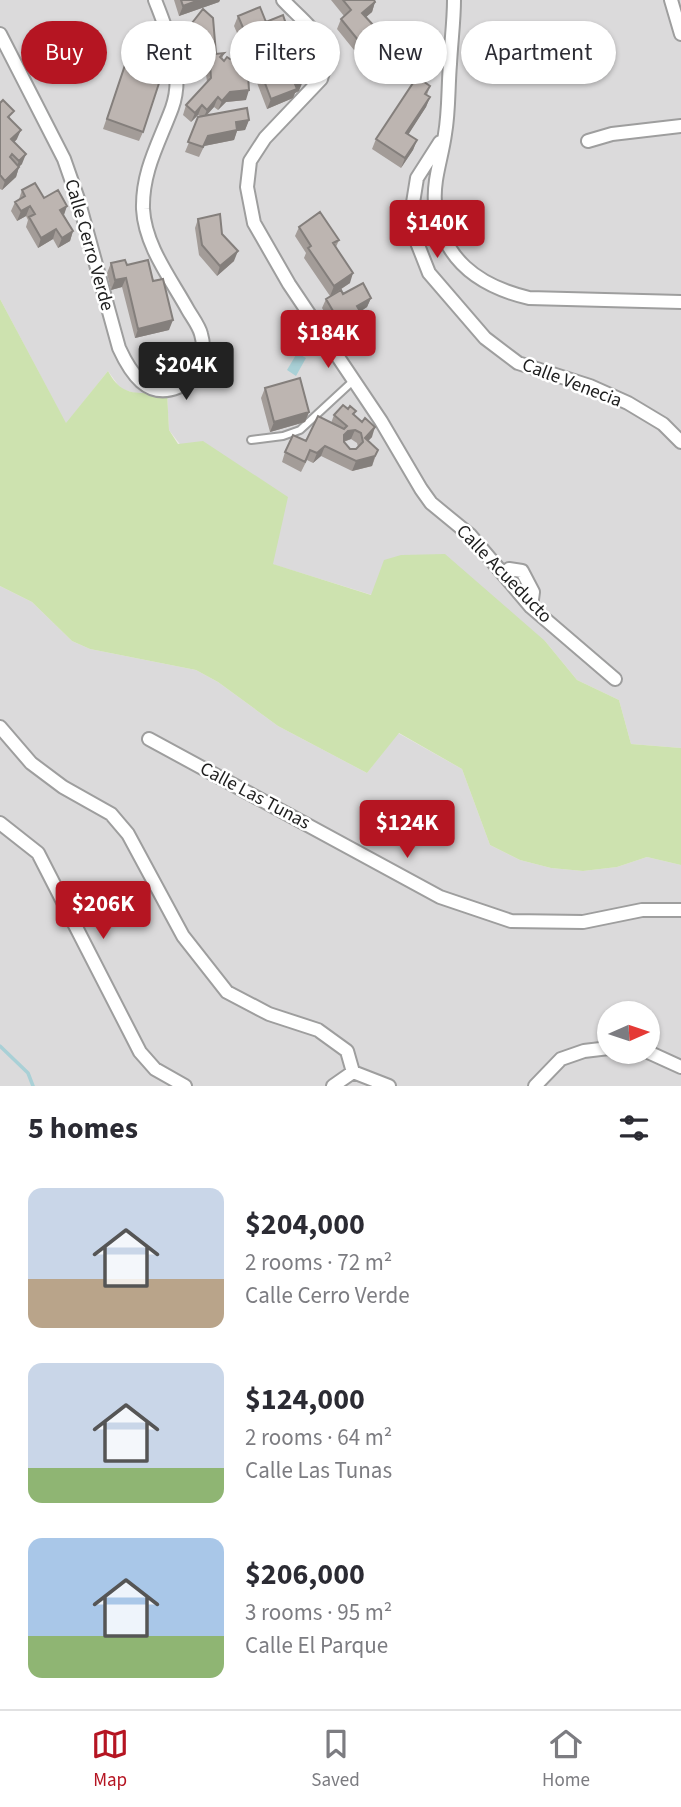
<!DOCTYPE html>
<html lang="en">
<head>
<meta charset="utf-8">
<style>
	body { margin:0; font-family:"Source Sans 3",sans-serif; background:#f7f7f7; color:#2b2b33; height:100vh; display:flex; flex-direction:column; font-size:26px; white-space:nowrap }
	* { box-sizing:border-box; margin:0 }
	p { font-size:23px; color:#7c7c81 }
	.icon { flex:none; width:38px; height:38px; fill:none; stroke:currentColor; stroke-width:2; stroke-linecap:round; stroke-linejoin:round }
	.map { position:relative; height:1086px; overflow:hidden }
	.side { display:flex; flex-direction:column; background:#fff; flex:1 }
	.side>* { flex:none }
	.guide { position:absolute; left:21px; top:21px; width:640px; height:63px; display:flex; gap:14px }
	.needle { width:46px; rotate:87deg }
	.buttons { position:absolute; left:597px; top:1001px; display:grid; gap:14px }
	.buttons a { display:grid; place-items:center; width:63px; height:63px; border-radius:50%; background:#fff; box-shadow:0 2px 5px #0004; font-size:35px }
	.price { position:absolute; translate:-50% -60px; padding:0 16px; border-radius:7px; background:#b51522; color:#fff; font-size:23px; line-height:46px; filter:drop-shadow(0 2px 4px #0008) }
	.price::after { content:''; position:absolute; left:50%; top:42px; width:21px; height:16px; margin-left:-10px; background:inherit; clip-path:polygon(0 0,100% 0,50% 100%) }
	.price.active { background:#222; color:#fff }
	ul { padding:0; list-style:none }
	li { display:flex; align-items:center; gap:21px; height:175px; padding:0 28px }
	li span { display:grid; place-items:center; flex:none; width:196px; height:140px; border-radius:14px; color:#555 }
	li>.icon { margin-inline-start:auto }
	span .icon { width:84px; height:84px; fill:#fffc; stroke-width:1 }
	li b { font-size:30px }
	h2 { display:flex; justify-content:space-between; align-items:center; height:84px; padding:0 28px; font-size:30px }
	.pill { padding:0 24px; border-radius:32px; background:#fff; box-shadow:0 2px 5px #0004; font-size:24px; line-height:63px }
	.pill.active { background:#b51522; color:#fff }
	.tab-bar { display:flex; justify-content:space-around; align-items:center; height:98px; border-top:2px solid #e1e1e2; background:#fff; font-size:19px; color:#7c7c81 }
	.tab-bar a { display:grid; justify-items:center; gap:4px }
	.tab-bar .active { color:#b51522 }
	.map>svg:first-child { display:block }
	.residential { fill:#dbdadb; fill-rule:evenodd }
	.grass { fill:#cde2af }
	.water { fill:#a9d0d6 }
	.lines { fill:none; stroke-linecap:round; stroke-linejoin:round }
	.stream { stroke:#a9d0d6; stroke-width:3.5 }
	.service-casing { stroke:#9e9e9e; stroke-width:10 }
	.minor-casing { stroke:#9e9e9e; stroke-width:16 }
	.service { stroke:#fff; stroke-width:6 }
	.minor { stroke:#fff; stroke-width:12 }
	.wall { fill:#a39c98; fill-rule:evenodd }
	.shaded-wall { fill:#847f7c }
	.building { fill:#bdb5b1; stroke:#847f7c; stroke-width:2; fill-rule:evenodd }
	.labels { text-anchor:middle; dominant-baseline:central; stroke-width:5; stroke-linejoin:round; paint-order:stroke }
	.street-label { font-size:19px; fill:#1d1d1d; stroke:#fff }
</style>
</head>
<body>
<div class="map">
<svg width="681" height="1086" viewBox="0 0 681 1086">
	<rect width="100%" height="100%" fill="#edeae4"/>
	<!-- residential -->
	<path class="residential" d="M 0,0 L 681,0 L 681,748 L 631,744 L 619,700 L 577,680 L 545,641 L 372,595 L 272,564 L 169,430 L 167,393 L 135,393 L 121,389 L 108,371 L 66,424 L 0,299 Z
		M 0,586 L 32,602 L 72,641 L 90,649 L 196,670 L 218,682 L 278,726 L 367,773 L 398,733 L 462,769 L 490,845 L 520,860 L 551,868 L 583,871 L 617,867 L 647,857 L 681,865 L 681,1086 L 0,1086 ZM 609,1013 L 648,1013 L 648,1052 L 609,1052 Z"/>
	<!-- grass -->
	<path class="grass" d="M 0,299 L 66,423 L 108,371 C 122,398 139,393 167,392 L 169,430 L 178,444 L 203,441 L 288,497 L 273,564 L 371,595 L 384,560 L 401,555 L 445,554 L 545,641 L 577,680 L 619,700 L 631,744 L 681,748 L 681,865 L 647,857 L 617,867 L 583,871 L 551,868 L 520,860 L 490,845 L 462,769 L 399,733 L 367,773 L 278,726 L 218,682 L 196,670 L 90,649 L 72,641 L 32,602 L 0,586 Z"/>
	<!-- water -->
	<path class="water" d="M 297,353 L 306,358 L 296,376 L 287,370 Z"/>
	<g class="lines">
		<!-- stream -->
		<path class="stream" d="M 0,1046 L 28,1073 L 33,1086"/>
		<!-- service casing -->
		<g class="service-casing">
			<path id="service" d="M 251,440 L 283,436 L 300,430 L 353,381"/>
		</g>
		<!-- minor casing -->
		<g class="minor-casing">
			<path id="minor" d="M 283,0 C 306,25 334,40 321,79 L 265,138 L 250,161 L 247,187 L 254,223 L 289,284 L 381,421 L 421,489 L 431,503 L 470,535 L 531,607 L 615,679
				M 454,0 C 454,21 451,43 450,64 C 448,88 449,111 445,134 C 442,157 433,180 435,203 C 441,259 478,286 529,298 L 681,302
				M 671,0 L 681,34
				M 0,34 L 64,159 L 78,199 L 119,348 C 130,372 147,400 178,387 C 198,379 207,354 201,334 C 199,326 192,317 188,310 C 171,279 145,246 143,209 C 142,171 159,143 172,108 C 185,72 168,34 155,0
				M 588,141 L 612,134 L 681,126
				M 440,142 L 417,178 L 412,209 L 416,240 L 429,273 L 485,338 L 518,363 L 590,386 L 628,403 L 663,424 L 681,442
				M 503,574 L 509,569 L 522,571 L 533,592 L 531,607
				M 0,727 L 31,763 L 63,787 L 111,814 L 128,834 L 183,936 L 227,992 L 269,1014 L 318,1030 L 347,1051 L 353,1072
				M 149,739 L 440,897 L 511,921 L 583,922 L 642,910 L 681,910
				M 0,823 L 38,853 L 140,1052 L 155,1069 L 185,1086
				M 648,1052 L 681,1067
				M 333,1086 L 353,1072 L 389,1086
				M 535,1086 L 561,1059 L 584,1051 L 609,1048"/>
		</g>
		<!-- service -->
		<use href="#service" class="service"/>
		<!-- minor -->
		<use href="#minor" class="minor"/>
	</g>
	<!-- wall -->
	<path class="wall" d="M 174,0 L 220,0 L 219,2 L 179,16 Z
		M 331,0 L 374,0 L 375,2 L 372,12 L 366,17 L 370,36 L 354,50 L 337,29 L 341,19 L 344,16 Z
		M 238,16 L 266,22 L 288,30 L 285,40 L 274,44 L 272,50 L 283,69 L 299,91 L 295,93 L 293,98 L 267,109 L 251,67 L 255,57 L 258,56 L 256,52 L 249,55 L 245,47 L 249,37 L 253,36 L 240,40 L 234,26 Z
		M 192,23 L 216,54 L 224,53 L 222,59 L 246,100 L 226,102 L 218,110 L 214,107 L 207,115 L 249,120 L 245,130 L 237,131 L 234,140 L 204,146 L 199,157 L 185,152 L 200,116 L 198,115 L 191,122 L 183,115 L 186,105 L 207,82 L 206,74 L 202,78 L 192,67 L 188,33 Z
		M 127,59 L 143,132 L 139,141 L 103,129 Z
		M 430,86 L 427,95 L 430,97 L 426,107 L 408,134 L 417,140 L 413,150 L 401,168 L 372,149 L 376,139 Z
		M 0,103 L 11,119 L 17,139 L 14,142 L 22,164 L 19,167 L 16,177 L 2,190 L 0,189 Z
		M 22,190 L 44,198 L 64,215 L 73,231 L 70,241 L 58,248 L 53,239 L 38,248 L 26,227 L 28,220 L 26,216 L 17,221 L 11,211 L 15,202 L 19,199 Z
		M 198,219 L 222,234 L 234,261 L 217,276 L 199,255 L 195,228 Z
		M 299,227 L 339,240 L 336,247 L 350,283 L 331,296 L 343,294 L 371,298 L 367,307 L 360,312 L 365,320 L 361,330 L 348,338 L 338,322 L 332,326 L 322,308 L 326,299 L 330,296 L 304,258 L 306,253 L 295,236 Z
		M 111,263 L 127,265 L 153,281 L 169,330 L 135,338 L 122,287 L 111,290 L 107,273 Z
		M 265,388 L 309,412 L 305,422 L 270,432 L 261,398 Z
		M 334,415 L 355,416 L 372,437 L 368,441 L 378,450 L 372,466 L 352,471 L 321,456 L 313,463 L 307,460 L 301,472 L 282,462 L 285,452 L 306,441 L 331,423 ZM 351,439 L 357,443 L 358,447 L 356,449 L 350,449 L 344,442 Z"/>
	<!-- shaded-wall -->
	<path class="shaded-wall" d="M 199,0 L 220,0 L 219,2 L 179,16 L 183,6 Z
		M 375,2 L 372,12 L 359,23 L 362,13 Z
		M 256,25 L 253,35 L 240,40 L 244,30 Z
		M 374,26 L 370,36 L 354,50 L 358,40 Z
		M 288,30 L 285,40 L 267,47 L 271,37 Z
		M 260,42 L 256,52 L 249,55 L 252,45 Z
		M 274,45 L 271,55 L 259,59 L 262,49 Z
		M 285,57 L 281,66 L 279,59 Z
		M 210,64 L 206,74 L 202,78 L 205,68 Z
		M 303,81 L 299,91 L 295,93 L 293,98 L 267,109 L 271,99 L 295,84 Z
		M 249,90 L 246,100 L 226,102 L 218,110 L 222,101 L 230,92 Z
		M 218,97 L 214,107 L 203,119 L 207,110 Z
		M 430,97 L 426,107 L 403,143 L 406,133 Z
		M 202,105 L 198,115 L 191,122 L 195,113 Z
		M 249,120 L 245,130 L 237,131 L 234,140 L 204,146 L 199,157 L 208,136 L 236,122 Z
		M 21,130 L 17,139 L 8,149 L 11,139 Z
		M 417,140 L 413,150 L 401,168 L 405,158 Z
		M 26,154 L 22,164 L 15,170 L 19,161 Z
		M 19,167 L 16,177 L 2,190 L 5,181 Z
		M 30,206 L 26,216 L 17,221 L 21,211 Z
		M 67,206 L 64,215 L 60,210 Z
		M 56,229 L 53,239 L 38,248 L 41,238 Z
		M 73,231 L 70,241 L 58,248 L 62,238 Z
		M 238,251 L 234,261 L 217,276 L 220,266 Z
		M 353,273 L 350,283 L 330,296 L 334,286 Z
		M 126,278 L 122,287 L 111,290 L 115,280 Z
		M 371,298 L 367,307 L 353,316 L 357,306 Z
		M 342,312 L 338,322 L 332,326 L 336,316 Z
		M 173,320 L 169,330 L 135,338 L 138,329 Z
		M 365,320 L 361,330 L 348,338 L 351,328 Z
		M 309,412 L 305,422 L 270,432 L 274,422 Z
		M 375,427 L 372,437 L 361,448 L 365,438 Z
		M 355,430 L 351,439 L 345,441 L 340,445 L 344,435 L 348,431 Z
		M 325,446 L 321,456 L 313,463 L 317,453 Z
		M 375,456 L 372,466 L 352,471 L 356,461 Z"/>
	<!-- building -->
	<path class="building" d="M 181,0 L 199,0 L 183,6 Z
		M 343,0 L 374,0 L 375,2 L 362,13 L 374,26 L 358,40 L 341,19 L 351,10 Z
		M 260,7 L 266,22 L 283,15 L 288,30 L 271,37 L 274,45 L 262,49 L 260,42 L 252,45 L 249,37 L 259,33 L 256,25 L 244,30 L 238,16 Z
		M 203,9 L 213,18 L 216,54 L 224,53 L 220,57 L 224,61 L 227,57 L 230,59 L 244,59 L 245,75 L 248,75 L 249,90 L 230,92 L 222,101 L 218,97 L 207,110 L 202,105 L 195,113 L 186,105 L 211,78 L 210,64 L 205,68 L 195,57 L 192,23 Z
		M 282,47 L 285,57 L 279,59 L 283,69 L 291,66 L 295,76 L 300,74 L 303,81 L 295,84 L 297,89 L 271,99 L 255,57 Z
		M 127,59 L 163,71 L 143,132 L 107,119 Z
		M 417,77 L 430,86 L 425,94 L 430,97 L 406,133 L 417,140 L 405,158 L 376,139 Z
		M 3,100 L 14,111 L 8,117 L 21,130 L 11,139 L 26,154 L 19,161 L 12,154 L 10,157 L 19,167 L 5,181 L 0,175 L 0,103 Z
		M 247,108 L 249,120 L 236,122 L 237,130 L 208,136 L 203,147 L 188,142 L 198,117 Z
		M 35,183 L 44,198 L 58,190 L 67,206 L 60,210 L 73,231 L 62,238 L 56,229 L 41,238 L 29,217 L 35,214 L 30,206 L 21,211 L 15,202 L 25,196 L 22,190 Z
		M 320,212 L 339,240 L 333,243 L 353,273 L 334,286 L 308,248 L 311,246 L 299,227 Z
		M 220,214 L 222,234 L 238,251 L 220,266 L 202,245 L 198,219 Z
		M 125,260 L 127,265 L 148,260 L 153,281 L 163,279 L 173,320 L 138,329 L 126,278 L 115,280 L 111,263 Z
		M 363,283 L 371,298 L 357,306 L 365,320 L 351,328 L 342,312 L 336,316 L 326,299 L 341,290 L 343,294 Z
		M 300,378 L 309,412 L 274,422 L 265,388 Z
		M 343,405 L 348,409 L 350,406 L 356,411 L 353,414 L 362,422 L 365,418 L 375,427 L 365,438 L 378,450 L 375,456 L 356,461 L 325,446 L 317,453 L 310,450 L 305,462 L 285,452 L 293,435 L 306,441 L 318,416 L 344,429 L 347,426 L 334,415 ZM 355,430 L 361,433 L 363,442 L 356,449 L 350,449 L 344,442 L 344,435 L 348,431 Z"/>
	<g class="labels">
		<!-- street labels -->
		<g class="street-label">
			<text transform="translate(89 245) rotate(74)">Calle Cerro Verde</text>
			<text transform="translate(572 383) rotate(21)">Calle Venecia</text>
			<text transform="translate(504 574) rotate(46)">Calle Acueducto</text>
			<text transform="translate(255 796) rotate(28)">Calle Las Tunas</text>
		</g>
	</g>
</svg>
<div class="buttons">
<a><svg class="needle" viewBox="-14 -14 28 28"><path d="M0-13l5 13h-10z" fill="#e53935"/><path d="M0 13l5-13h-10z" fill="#7c7c81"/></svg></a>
</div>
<b class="price" style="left:437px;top:260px">$140K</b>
<b class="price" style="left:328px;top:370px">$184K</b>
<b class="price active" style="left:186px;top:402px">$204K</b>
<b class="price" style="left:407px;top:860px">$124K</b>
<b class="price" style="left:103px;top:941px">$206K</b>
<div class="guide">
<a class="pill active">Buy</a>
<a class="pill">Rent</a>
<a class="pill">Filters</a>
<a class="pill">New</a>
<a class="pill">Apartment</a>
</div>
</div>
<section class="side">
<h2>5 homes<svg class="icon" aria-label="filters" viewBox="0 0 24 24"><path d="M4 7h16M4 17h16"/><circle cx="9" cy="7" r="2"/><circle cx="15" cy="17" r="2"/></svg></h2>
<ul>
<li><span style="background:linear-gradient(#c9d6e8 65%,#b9a48a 0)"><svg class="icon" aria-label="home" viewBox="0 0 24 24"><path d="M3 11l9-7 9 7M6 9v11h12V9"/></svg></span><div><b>$204,000</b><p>2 rooms · 72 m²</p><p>Calle Cerro Verde</p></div></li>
<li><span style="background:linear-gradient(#c9d6e8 75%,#8fb573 0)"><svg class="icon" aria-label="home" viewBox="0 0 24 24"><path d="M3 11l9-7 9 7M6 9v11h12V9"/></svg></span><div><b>$124,000</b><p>2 rooms · 64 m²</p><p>Calle Las Tunas</p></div></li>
<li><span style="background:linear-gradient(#a9c7e8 70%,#8fb573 0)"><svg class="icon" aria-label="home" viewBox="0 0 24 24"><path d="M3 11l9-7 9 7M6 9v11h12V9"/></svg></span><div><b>$206,000</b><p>3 rooms · 95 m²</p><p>Calle El Parque</p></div></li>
</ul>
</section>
<nav class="tab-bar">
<a class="active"><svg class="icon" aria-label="map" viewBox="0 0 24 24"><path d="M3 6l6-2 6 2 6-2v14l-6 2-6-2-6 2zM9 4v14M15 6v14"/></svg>Map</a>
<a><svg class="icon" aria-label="saved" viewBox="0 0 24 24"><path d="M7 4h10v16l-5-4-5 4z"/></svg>Saved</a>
<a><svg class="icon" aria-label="home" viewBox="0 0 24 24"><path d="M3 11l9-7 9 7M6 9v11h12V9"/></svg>Home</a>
</nav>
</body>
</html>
